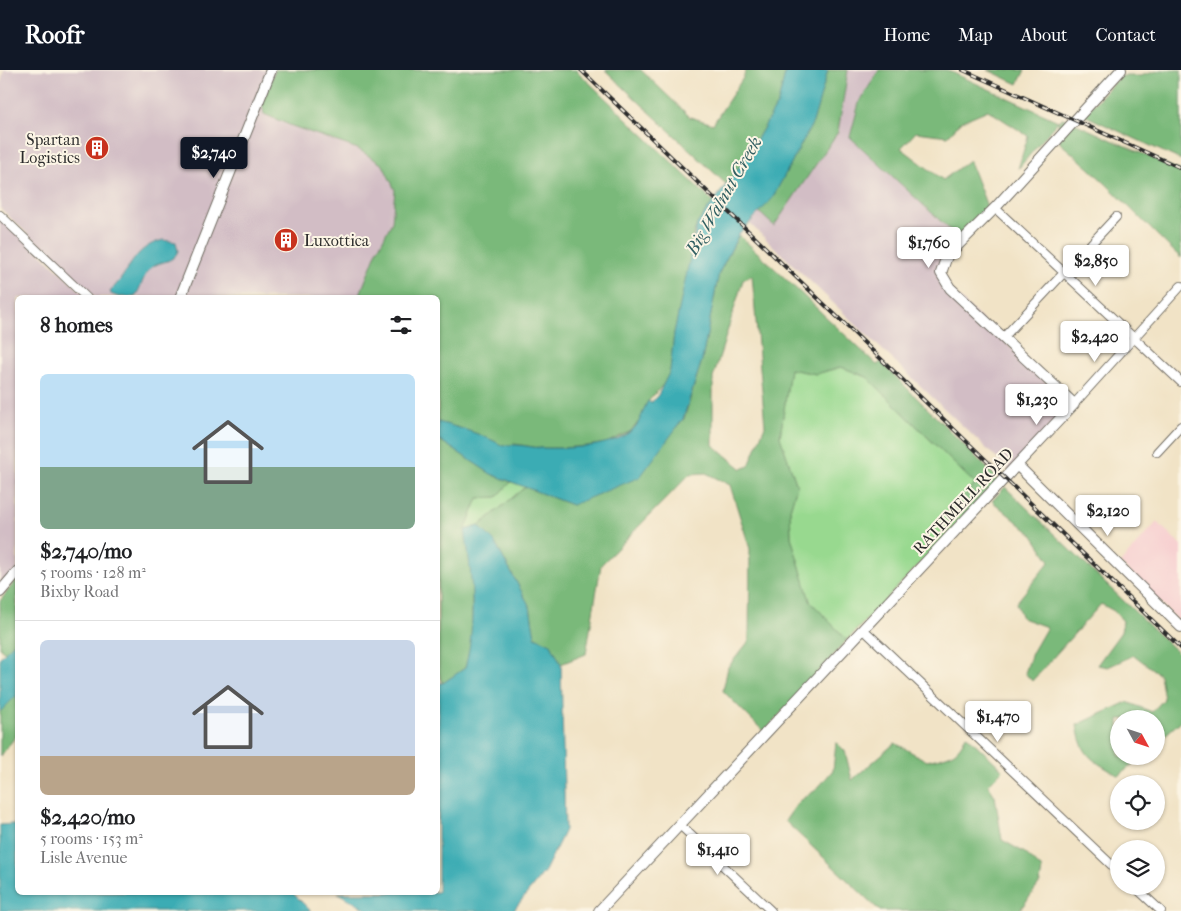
<!DOCTYPE html>
<html lang="en">
<head>
<meta charset="utf-8">
<style>
	body { margin:0; font-family:"IM FELL French Canon",serif; background:#f6f6f6; color:#202124; height:100vh; display:flex; flex-direction:column; font-size:19px; white-space:nowrap }
	* { box-sizing:border-box; margin:0 }
	p { font-size:16px; color:#757577 }
	.icon { flex:none; width:28px; height:28px; fill:none; stroke:currentColor; stroke-width:2; stroke-linecap:round; stroke-linejoin:round }
	.map { position:relative; flex:1; overflow:hidden }
	.panel { position:absolute; left:15px; top:225px; width:425px; height:600px; display:flex; flex-direction:column; background:#fff; border-radius:8px; box-shadow:0 1px 4px #0004 }
	.panel>* { flex:none }
	.needle { width:32px; rotate:130deg }
	.controls { position:absolute; left:1110px; top:640px; display:grid; gap:10px }
	.controls a { display:grid; place-items:center; width:55px; height:55px; border-radius:50%; background:#fff; box-shadow:0 1px 4px #0004; font-size:25px }
	.price { position:absolute; translate:-50% -42px; padding:0 11px; border-radius:5px; background:#fff; color:#222; font-size:16px; line-height:32px; filter:drop-shadow(0 1px 2px #0008) }
	.price::after { content:''; position:absolute; left:50%; top:30px; width:15px; height:11px; margin-left:-8px; background:inherit; clip-path:polygon(0 0,100% 0,50% 100%) }
	.price.active { background:#111827; color:#fff }
	ul { padding:0; list-style:none }
	li { display:grid; align-content:center; gap:10px; height:265px; padding:0 25px }
	li+li { border-top:1px solid #e0e0e0 }
	li span { display:grid; place-items:center; height:155px; border-radius:8px; color:#555 }
	li>.icon { margin-inline-start:auto }
	span .icon { width:90px; height:90px; fill:#fffc; stroke-width:1 }
	li b { font-size:21px }
	h2 { display:flex; justify-content:space-between; align-items:center; height:60px; padding:0 25px; font-size:21px }
	header { display:flex; align-items:center; gap:30px; box-sizing:border-box; height:70px; padding:0 25px; background:#111827; color:#fff }
	header strong { font-size:24px }
	nav { display:flex; gap:28px; margin-inline-start:auto; font-size:18px }
	.map>svg:first-child { display:block }
	.built { fill:#f7cfd0 }
	.industrial { fill:#d2bdc5 }
	.green { fill:#98d98f; stroke:#62825d }
	.forest { fill:#7ab97a; stroke:#527252; fill-rule:evenodd }
	.water { fill:#3aacb4; stroke:#326c70 }
	.lines { fill:none; stroke-linecap:round; stroke-linejoin:round }
	.minor-casing { stroke:#706b61; stroke-width:10 }
	.tertiary-casing { stroke:#706b61; stroke-width:12 }
	.minor { stroke:#fff; stroke-width:8 }
	.tertiary { stroke:#fff; stroke-width:10 }
	.rail-casing { stroke:#2b2b2b; stroke-width:4 }
	.rail { stroke:#fcf5e5; stroke-width:2; stroke-dasharray:5.5; stroke-linecap:butt }
	.labels { text-anchor:middle; dominant-baseline:central; stroke-width:4; stroke-linejoin:round; paint-order:stroke }
	.poi-label { font-size:16px; fill:#2b2b2b; stroke:#fcf5e5; text-anchor:end }
	.street-label { font-size:16px; fill:#2b2b2b; stroke:#fcf5e5 }
	.water-label { font-size:18px; font-style:italic; fill:#315f62; stroke:#fcf5e5 }
</style>
</head>
<body>
<header>
<strong>Roofr</strong>
<nav><a>Home</a><a>Map</a><a>About</a><a>Contact</a></nav>
</header>
<div class="map">
<svg width="1181" height="841" viewBox="0 0 1181 841">
	<rect width="100%" height="100%" fill="#fcf5e5"/>
	<filter id="ink" filterUnits="userSpaceOnUse"><feTurbulence type="fractalNoise" baseFrequency=".02" numOctaves="2"/><feDisplacementMap in="SourceGraphic" scale="10" xChannelSelector="R" yChannelSelector="G"/><feConvolveMatrix kernelMatrix="1 2 1 2 8 2 1 2 1" color-interpolation-filters="sRGB"/></filter>
	<filter id="wash" filterUnits="userSpaceOnUse"><feTurbulence type="fractalNoise" baseFrequency=".0096" numOctaves="4" result="noise"/><feDisplacementMap in="SourceGraphic" scale="20" xChannelSelector="R" yChannelSelector="G"/><feGaussianBlur stdDeviation="1.12" result="paint"/><feColorMatrix in="noise" values="0 0 0 0 0 0 0 0 0 0 0 0 0 0 0 0 0 1.4 0 .05"/><feComposite in="paint" operator="in"/></filter>
	<g filter="url(#wash)">
		<rect width="100%" height="100%" fill="#f1e3c6"/>
		<!-- built -->
		<path class="built" d="M 1157,452 L 1181,475 L 1181,553 L 1120,493 Z"/>
		<!-- industrial -->
		<path class="industrial" d="M 4,0 L 275,0 L 292,56 L 358,79 L 383,95 L 395,120 L 392,152 L 377,181 L 359,228 L 95,227 L 0,138 L 0,17 Z
			M 848,0 L 879,0 L 859,33 L 850,67 L 960,169 L 940,209 L 1062,327 L 1064,334 L 1061,344 L 1009,400 L 749,153 L 759,142 L 774,155 L 838,62 Z
			M 0,145 L 87,227 L 18,228 L 17,501 L 0,522 Z"/>
		<!-- green -->
		<path class="green" d="M 841,297 L 867,307 L 975,414 L 965,446 L 847,570 L 810,531 L 791,467 L 790,439 L 797,416 L 780,367 L 790,299 L 816,304 Z
			M 511,412 L 525,417 L 479,456 L 465,460 L 478,428 L 497,427 Z"/>
		<!-- forest -->
		<path class="forest" d="M 275,0 L 576,0 L 713,132 L 697,154 L 693,165 L 689,197 L 674,263 L 670,301 L 667,310 L 646,334 L 641,349 L 631,361 L 606,373 L 587,376 L 560,378 L 540,378 L 515,374 L 503,376 C 483,364 460,358 438,352 L 438,228 L 359,227 L 377,181 L 392,152 L 395,120 L 383,95 L 358,79 L 292,56 L 264,44 L 262,33 Z
			M 605,0 L 641,0 L 690,47 L 713,54 L 743,8 L 746,0 L 786,0 L 778,33 L 746,88 L 726,114 Z
			M 828,0 L 848,0 L 838,62 L 774,156 L 759,142 L 772,129 L 813,52 Z
			M 879,0 L 947,0 L 1058,51 L 1063,48 L 1181,101 L 1181,188 C 1140,150 1104,108 1060,73 L 1058,51 L 1018,99 L 1028,66 L 988,40 L 962,51 L 948,66 L 916,62 L 901,78 L 943,110 L 969,90 L 988,139 L 960,169 L 850,67 L 859,33 Z
			M 988,0 L 1025,0 L 1018,14 Z
			M 1161,0 L 1181,0 L 1181,90 L 1084,45 L 1120,6 L 1140,6 Z
			M 739,165 L 877,295 L 881,292 L 999,410 L 965,446 L 955,437 L 975,414 L 867,307 L 841,297 L 816,304 L 790,299 L 780,367 L 797,416 L 790,439 L 791,467 L 810,531 L 847,570 L 764,662 L 723,621 L 728,597 L 749,571 L 750,479 L 730,415 L 706,403 L 690,404 L 601,495 L 586,584 L 561,594 L 551,574 L 535,568 L 530,537 L 494,471 L 479,456 L 525,417 L 572,435 L 684,349 L 702,290 L 719,203 ZM 752,205 L 765,356 L 749,396 L 742,399 L 713,375 L 713,308 L 743,210 Z
			M 438,369 L 491,404 L 511,412 L 497,427 L 478,428 L 465,460 L 472,505 L 472,570 L 465,598 L 443,613 L 438,602 Z
			M 1005,417 L 1181,586 L 1181,651 L 1156,673 L 1156,649 L 1119,649 L 1119,686 L 1142,686 L 1119,706 C 1093,690 1082,688 1077,655 L 1127,632 L 1152,642 L 1164,629 L 1160,605 L 1134,585 L 1108,597 L 1097,595 L 1121,562 L 1123,551 L 1114,541 L 1101,534 L 1032,611 L 1025,603 L 1032,583 L 1047,557 L 1022,548 L 1016,533 L 1050,491 L 1032,464 L 992,431 Z
			M 17,509 L 17,570 L 5,582 L 0,578 L 0,531 Z
			M 17,625 L 17,665 L 0,686 L 0,642 Z
			M 966,665 L 1003,700 L 988,715 L 995,726 L 1002,770 L 1025,783 L 1042,799 L 1040,813 L 1019,841 L 880,841 L 785,751 L 799,731 L 816,720 L 833,700 L 836,672 L 845,681 L 852,710 L 895,673 L 927,691 C 947,686 958,686 966,665 Z"/>
		<!-- water -->
		<path class="water" d="M 786,0 L 828,0 L 813,52 L 772,129 L 739,164 L 719,203 L 702,290 L 683,349 L 640,407 L 572,435 L 491,404 L 438,369 L 438,352 C 460,358 483,364 503,376 C 517,373 527,377 541,378 C 567,379 619,378 636,356 C 642,348 643,339 648,331 L 651,333 L 658,325 L 670,301 L 674,263 L 697,154 L 746,88 L 778,33 Z
			M 163,170 L 176,172 L 178,181 C 173,194 160,190 151,198 C 143,206 141,218 135,227 L 118,227 L 111,224 L 110,221 C 131,202 131,178 163,170 Z
			M 479,456 L 494,471 L 530,537 L 535,567 L 551,574 L 561,594 L 565,760 L 545,801 L 513,841 L 369,841 L 338,823 L 438,822 L 438,613 L 443,613 L 465,598 C 477,552 472,506 465,460 Z
			M 17,570 L 17,625 L 0,642 L 0,587 Z
			M 12,754 L 17,755 L 18,822 L 293,823 L 311,841 L 0,841 L 0,755 Z"/>
	</g>
	<g filter="url(#ink)">
		<g class="lines">
			<!-- minor casing -->
			<g class="minor-casing">
				<path id="minor" d="M 995,138 L 1181,312
					M 0,145 L 87,228
					M 1003,268 L 1116,147
					M 1074,334 L 1181,216
					M 1157,382 L 1181,356
					M 863,559 L 1119,802
					M 680,755 L 771,841
					M 1134,816 L 1161,841"/>
			</g>
			<!-- tertiary casing -->
			<g class="tertiary-casing">
				<path id="tertiary" d="M 180,228 L 271,0
					M 1017,395 L 1181,557
					M 0,522 L 18,501
					M 599,841 L 1074,334 L 950,218 L 941,203 L 947,186 L 995,138 L 1121,0"/>
			</g>
			<!-- minor -->
			<use href="#minor" class="minor"/>
			<!-- tertiary -->
			<use href="#tertiary" class="tertiary"/>
			<!-- rail casing -->
			<g class="rail-casing">
				<path id="rail" d="M 581,0 L 1181,578
					M 963,0 L 1181,98"/>
			</g>
			<!-- rail -->
			<use href="#rail" class="rail"/>
		</g>
	</g>
	<!-- icons -->
	<defs>
		<g id="building-disc" transform="scale(1.25)"><circle r="9.5" fill="#c8321e" stroke="#fcf5e5"/><path d="M-4-6H4V6H1V3H-1V6H-4ZM-2.5-4.3h1.7v1.8h-1.7ZM.8-4.3h1.7v1.8H.8ZM-2.5-1h1.7V.8h-1.7ZM.8-1h1.7V.8H.8Z" fill="#fff"/></g>
	</defs>
	<g fill-rule="evenodd">
		<use href="#building-disc" x="97" y="78"/>
		<use href="#building-disc" x="286" y="170"/>
	</g>
	<g class="labels">
		<!-- poi labels -->
		<g class="poi-label">
			<text x="80" y="69">Spartan<tspan x="80" dy="18">Logistics</tspan></text>
			<text x="304" y="170" text-anchor="start">Luxottica</text>
		</g>
		<!-- street labels -->
		<g class="street-label">
			<text transform="translate(963 431) rotate(-47)">RATHMELL ROAD</text>
		</g>
		<!-- water labels -->
		<g class="water-label">
			<text transform="translate(724 126) rotate(-60)">Big Walnut Creek</text>
		</g>
	</g>
</svg>
<div class="controls">
<a><svg class="needle" viewBox="-14 -14 28 28"><path d="M0-13l5 13h-10z" fill="#e53935"/><path d="M0 13l5-13h-10z" fill="#757577"/></svg></a>
<a><svg class="icon" aria-label="locate" viewBox="0 0 24 24"><circle cx="12" cy="12" r="6"/><path d="M12 2v4M12 18v4M2 12h4M18 12h4"/></svg></a>
<a><svg class="icon" aria-label="layers" viewBox="0 0 24 24"><path d="M12 4l9 5-9 5-9-5zM3 14l9 5 9-5"/></svg></a>
</div>
<b class="price active" style="left:214px;top:109px">$2,740</b>
<b class="price" style="left:929px;top:199px">$1,760</b>
<b class="price" style="left:1096px;top:217px">$2,850</b>
<b class="price" style="left:1095px;top:293px">$2,420</b>
<b class="price" style="left:1037px;top:356px">$1,230</b>
<b class="price" style="left:1108px;top:467px">$2,120</b>
<b class="price" style="left:998px;top:673px">$1,470</b>
<b class="price" style="left:718px;top:806px">$1,410</b>
<section class="panel">
<h2>8 homes<svg class="icon" aria-label="filters" viewBox="0 0 24 24"><path d="M4 7h16M4 17h16"/><circle cx="9" cy="7" r="2"/><circle cx="15" cy="17" r="2"/></svg></h2>
<ul>
<li><span style="background:linear-gradient(#bfe0f5 60%,#7fa58c 0)"><svg class="icon" aria-label="home" viewBox="0 0 24 24"><path d="M3 11l9-7 9 7M6 9v11h12V9"/></svg></span><div><b>$2,740/mo</b><p>5 rooms · 128 m²</p><p>Bixby Road</p></div></li>
<li><span style="background:linear-gradient(#c9d6e8 75%,#b9a48a 0)"><svg class="icon" aria-label="home" viewBox="0 0 24 24"><path d="M3 11l9-7 9 7M6 9v11h12V9"/></svg></span><div><b>$2,420/mo</b><p>5 rooms · 153 m²</p><p>Lisle Avenue</p></div></li>
</ul>
</section>
</div>
</body>
</html>
